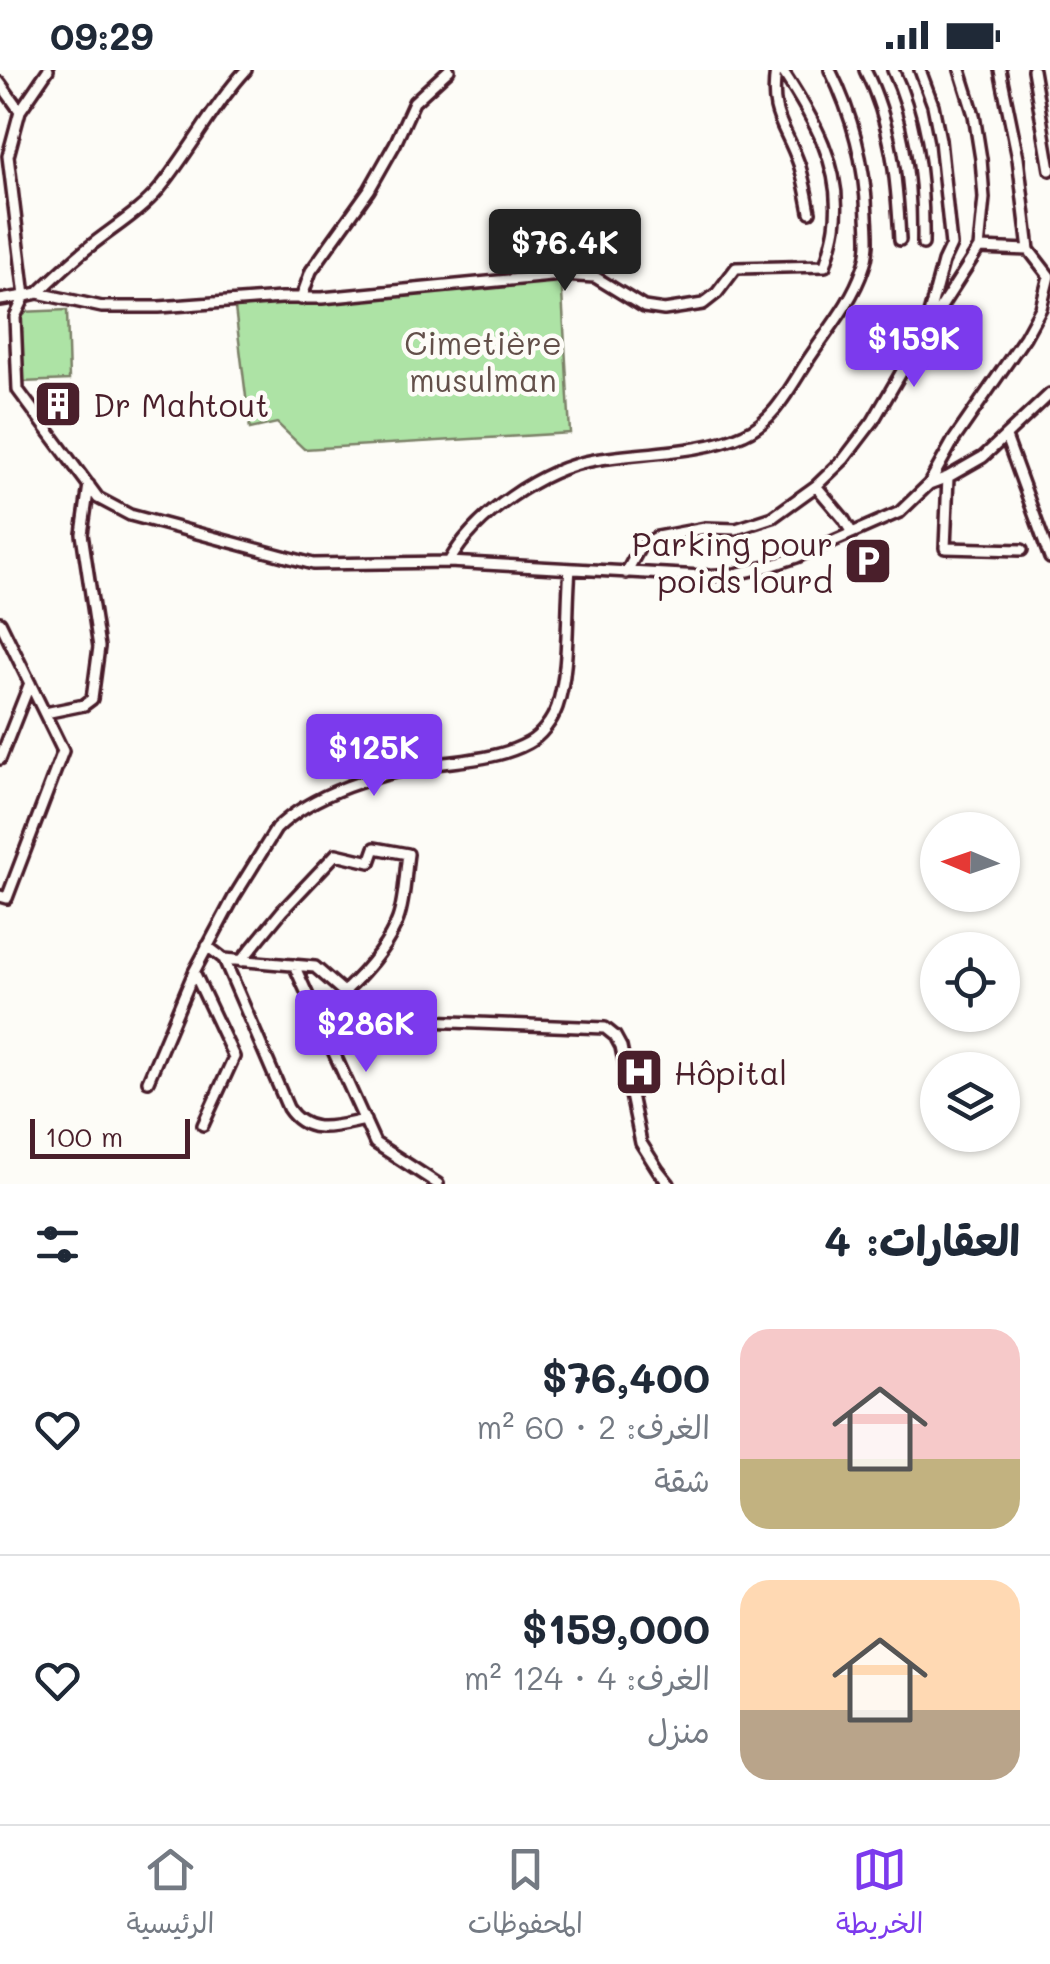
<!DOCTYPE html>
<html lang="ar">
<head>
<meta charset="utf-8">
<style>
	body { margin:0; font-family:Mali,"Playpen Sans Arabic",sans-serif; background:#f6f6f7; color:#1f2937; direction:rtl; height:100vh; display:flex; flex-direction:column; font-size:38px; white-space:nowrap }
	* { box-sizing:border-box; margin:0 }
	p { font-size:32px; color:#747a83 }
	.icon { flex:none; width:55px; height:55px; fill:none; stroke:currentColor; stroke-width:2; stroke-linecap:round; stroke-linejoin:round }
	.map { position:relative; height:1114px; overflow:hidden; direction:ltr }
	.drawer { display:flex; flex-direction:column; background:#fff; flex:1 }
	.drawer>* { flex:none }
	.needle { width:65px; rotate:272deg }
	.buttons { position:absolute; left:920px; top:742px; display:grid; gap:20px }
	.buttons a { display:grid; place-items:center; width:100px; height:100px; border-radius:50%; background:#fff; box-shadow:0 2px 8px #0004; font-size:50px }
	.scale { position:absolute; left:30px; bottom:25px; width:160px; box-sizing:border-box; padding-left:10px; border:5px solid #4a1f2b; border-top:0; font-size:28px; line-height:35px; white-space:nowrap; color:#4a1f2b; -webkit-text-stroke:8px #fdfcf7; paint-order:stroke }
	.price { position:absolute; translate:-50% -85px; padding:0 22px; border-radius:10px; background:#7c3aed; color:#fff; font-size:32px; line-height:65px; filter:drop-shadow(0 2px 5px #0008) }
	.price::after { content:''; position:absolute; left:50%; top:60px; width:30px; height:22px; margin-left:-15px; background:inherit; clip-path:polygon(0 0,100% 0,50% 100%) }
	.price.selected { background:#222; color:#fff }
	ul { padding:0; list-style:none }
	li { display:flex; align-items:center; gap:30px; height:250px; padding:0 30px }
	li+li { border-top:2px solid #e0e1e3 }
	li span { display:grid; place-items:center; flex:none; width:280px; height:200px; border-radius:30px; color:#555 }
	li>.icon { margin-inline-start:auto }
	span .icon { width:120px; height:120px; fill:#fffc; stroke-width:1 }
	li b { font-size:42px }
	h2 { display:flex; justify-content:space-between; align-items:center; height:120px; padding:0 30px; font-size:42px }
	.status { display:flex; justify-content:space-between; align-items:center; height:70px; padding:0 50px; background:#fff; direction:ltr }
	.status svg { height:28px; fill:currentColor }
	.dock { display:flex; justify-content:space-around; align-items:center; height:140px; border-top:2px solid #e0e1e3; background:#fff; font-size:28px; color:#747a83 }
	.dock a { display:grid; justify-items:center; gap:5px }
	.dock .selected { color:#7c3aed }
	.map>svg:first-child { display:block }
	.green { fill:#ade3a5; stroke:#7c8168; stroke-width:2.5 }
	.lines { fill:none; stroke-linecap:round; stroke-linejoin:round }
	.street-casing { stroke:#4a1f2b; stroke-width:16 }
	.street { stroke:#fdfcf7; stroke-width:9 }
	.labels { text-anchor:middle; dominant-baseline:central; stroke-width:9; stroke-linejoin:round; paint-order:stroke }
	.park-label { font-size:32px; fill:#63504a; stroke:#fdfcf7 }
	.poi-label { font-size:32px; fill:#4a1f2b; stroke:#fdfcf7; text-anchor:start }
</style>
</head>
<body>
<div class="status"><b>09:29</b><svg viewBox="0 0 49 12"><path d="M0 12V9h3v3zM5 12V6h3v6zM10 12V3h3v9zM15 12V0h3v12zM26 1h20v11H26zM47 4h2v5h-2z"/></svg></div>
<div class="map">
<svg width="1050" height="1114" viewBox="0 0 1050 1114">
	<rect width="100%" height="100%" fill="#fdfcf7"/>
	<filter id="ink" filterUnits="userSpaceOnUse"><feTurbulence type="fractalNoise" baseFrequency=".01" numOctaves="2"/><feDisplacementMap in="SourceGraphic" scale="20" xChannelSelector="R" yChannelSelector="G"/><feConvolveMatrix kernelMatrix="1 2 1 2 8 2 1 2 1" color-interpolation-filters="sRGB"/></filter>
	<g filter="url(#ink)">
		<!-- green -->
		<path class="green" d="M 561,205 L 570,363 L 304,379 L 277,353 L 250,359 L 235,238 Z
			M 67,240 L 69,310 L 23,312 L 21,242 Z"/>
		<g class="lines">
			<!-- street casing -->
			<g class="street-casing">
				<path id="street" d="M 776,0 C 769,47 785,54 799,94 C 804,109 807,126 810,142
					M 782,0 C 812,46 844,98 835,157 C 833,170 829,183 825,196 L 736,198 L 717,223 L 703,234 L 664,240 L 644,237 L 595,207 L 561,205 L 322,228 L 281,228 L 159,237 L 102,237 L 38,223 L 25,226 L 15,247 L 18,320 L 98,428 L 130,445 L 313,494 L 449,492 L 702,506 L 735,504 L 770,496 L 797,487 L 900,442 L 929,414 L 948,407 L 983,387 L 1050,324
					M 865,0 C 892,53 897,111 900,170
					M 893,0 C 918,53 924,116 923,174
					M 920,0 L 933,35 L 940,70 L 951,175 L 943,192 L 927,252
					M 1033,0 L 1050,100
					M 0,13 L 20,41
					M 979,178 L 1029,180
					M 38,223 C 55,207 71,191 89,177 C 114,157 140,142 160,118 C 191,80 213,36 246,0
					M 301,229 L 311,201 L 369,120 L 395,74 L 414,32 L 449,0
					M 0,230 L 25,226 L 8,86 L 20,41 L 48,0
					M 1006,367 L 1050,488
					M 948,407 L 945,478 L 1022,480
					M 929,414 L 953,371 L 1025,267 L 1041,238 L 1049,206 L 1029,180 L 1018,88 L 1000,0
					M 816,416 L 843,448 L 852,463
					M 449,492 C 475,445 541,399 595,390 C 641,382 701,384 744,364 C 774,351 791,316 808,290 C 827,261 852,232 863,199 C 870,182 868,164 867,146 C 865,95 853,46 830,0
					M 626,503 L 640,477 L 657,467 L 705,458 L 736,459 L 773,447 L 816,416 L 844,389 L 873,351 L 923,265 L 979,178 L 984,128 L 981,89 L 974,45 L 960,0
					M 0,552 L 63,681 L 7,828 L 0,826
					M 45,643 L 84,635 L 92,629 L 99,577 L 82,464 L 89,415
					M 0,689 L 30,613
					M 207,876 L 224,889 L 288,1038 C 307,1067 336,1056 365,1050
					M 224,889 L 315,897 L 362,938 L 374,944 L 401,950 L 605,958 L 615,966 L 621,977 L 641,1073 L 658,1100 L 669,1114
					M 241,891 L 282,841 L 336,784 L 370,792 L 375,778 L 408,784 C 405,804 405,829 398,849 C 388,877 366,901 345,921
					M 294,895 L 375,1073 L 438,1114
					M 194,902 L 234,987 L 203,1055
					M 148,1011 L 194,902 L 234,827 L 276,759 C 312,723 380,703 430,695 C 463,690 499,689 528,673 C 541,666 552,651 557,637 C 570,600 566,541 570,499"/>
			</g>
			<!-- street -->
			<use href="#street" class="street"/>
		</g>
	</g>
	<!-- icons -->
	<defs>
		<g id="building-square" transform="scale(2.5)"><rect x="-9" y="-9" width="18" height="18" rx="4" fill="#4a1f2b" stroke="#fdfcf7"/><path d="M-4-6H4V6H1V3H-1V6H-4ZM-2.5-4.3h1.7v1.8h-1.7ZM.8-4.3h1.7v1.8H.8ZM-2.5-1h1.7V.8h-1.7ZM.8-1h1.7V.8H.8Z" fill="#fff"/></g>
		<g id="parking-square" transform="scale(2.5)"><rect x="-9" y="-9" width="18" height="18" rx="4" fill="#4a1f2b" stroke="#fdfcf7"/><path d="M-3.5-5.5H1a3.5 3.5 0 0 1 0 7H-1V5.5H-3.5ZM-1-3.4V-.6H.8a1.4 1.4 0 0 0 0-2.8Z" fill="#fff"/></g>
		<g id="hospital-square" transform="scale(2.5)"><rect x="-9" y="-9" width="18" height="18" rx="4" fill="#4a1f2b" stroke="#fdfcf7"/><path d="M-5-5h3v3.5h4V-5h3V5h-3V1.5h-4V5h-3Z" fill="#fff"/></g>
	</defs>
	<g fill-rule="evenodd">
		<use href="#building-square" x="58" y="334"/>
		<use href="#parking-square" x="868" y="491"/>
		<use href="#hospital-square" x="639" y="1002"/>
	</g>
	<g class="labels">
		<!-- park labels -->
		<g class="park-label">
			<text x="483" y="272">Cimetière<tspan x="483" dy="37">musulman</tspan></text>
		</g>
		<!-- poi labels -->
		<g class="poi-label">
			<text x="93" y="334">Dr Mahtout</text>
			<text x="833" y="473" text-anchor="end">Parking pour<tspan x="833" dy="37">poids lourd</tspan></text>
			<text x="674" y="1002">Hôpital</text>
		</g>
	</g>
</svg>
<div class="buttons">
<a><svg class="needle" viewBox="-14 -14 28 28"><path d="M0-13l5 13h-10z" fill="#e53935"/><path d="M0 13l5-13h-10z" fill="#747a83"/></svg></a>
<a><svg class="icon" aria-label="locate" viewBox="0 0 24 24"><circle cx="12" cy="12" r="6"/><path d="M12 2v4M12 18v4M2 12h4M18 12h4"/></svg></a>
<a><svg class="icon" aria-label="layers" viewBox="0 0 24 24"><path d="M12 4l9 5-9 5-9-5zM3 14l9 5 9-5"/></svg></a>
</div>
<div class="scale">100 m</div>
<b class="price selected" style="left:565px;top:224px">$76.4K</b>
<b class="price" style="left:914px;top:320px">$159K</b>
<b class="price" style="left:374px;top:729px">$125K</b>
<b class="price" style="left:366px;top:1005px">$286K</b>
</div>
<section class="drawer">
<h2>العقارات: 4<svg class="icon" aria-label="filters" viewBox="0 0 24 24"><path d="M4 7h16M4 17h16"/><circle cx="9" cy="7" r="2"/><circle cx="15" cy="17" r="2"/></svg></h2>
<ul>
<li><span style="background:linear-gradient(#f6c9c9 65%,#c2b280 0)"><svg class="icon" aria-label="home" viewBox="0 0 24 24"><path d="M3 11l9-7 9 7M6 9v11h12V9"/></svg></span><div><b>$76,400</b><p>الغرف: 2 · 60 m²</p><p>شقة</p></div><svg class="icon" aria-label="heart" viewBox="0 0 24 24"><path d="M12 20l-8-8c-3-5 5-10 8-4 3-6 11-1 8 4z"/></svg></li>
<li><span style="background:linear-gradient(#ffd9b3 65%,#b9a48a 0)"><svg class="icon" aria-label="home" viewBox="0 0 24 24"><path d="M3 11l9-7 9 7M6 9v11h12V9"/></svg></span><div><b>$159,000</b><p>الغرف: 4 · 124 m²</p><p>منزل</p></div><svg class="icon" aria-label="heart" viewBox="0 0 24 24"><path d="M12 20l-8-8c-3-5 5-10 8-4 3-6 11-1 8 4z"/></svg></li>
</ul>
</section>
<nav class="dock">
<a class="selected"><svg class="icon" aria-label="map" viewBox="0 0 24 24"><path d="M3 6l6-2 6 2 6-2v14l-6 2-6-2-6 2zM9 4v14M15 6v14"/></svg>الخريطة</a>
<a><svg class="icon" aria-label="saved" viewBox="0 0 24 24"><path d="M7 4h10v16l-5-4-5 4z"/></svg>المحفوظات</a>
<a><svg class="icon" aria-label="home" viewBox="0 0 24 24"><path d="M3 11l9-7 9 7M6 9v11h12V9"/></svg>الرئيسية</a>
</nav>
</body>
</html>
